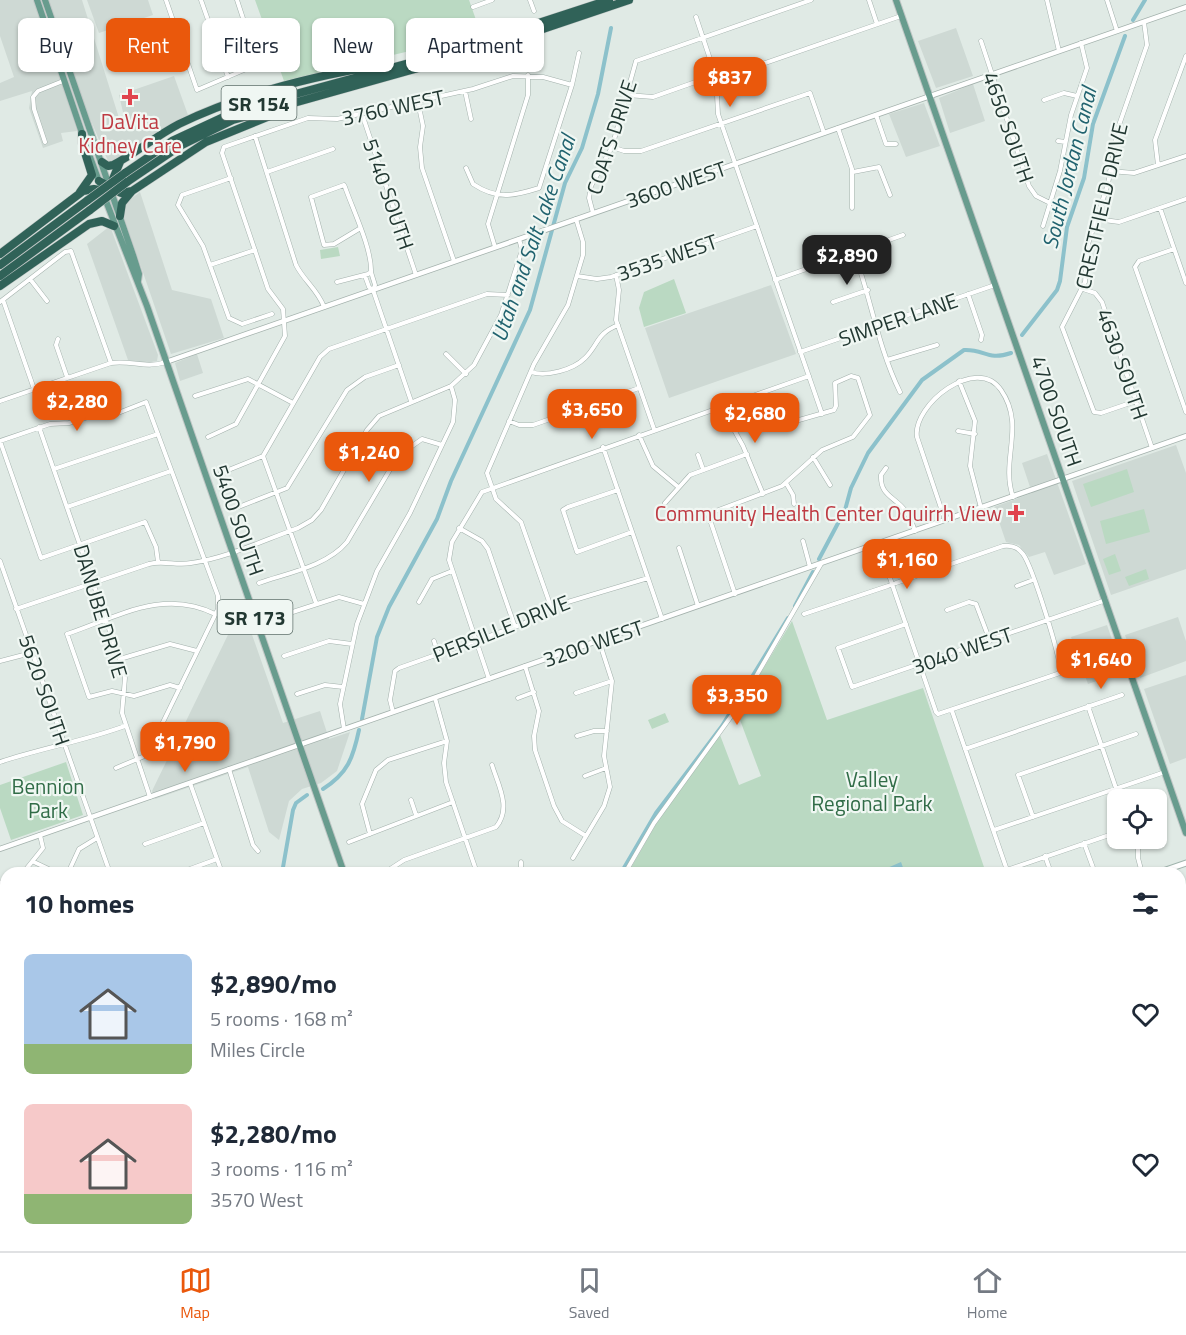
<!DOCTYPE html>
<html lang="en">
<head>
<meta charset="utf-8">
<style>
	body { margin:0; font-family:"Titillium Web",sans-serif; background:#f6f6f7; color:#1f2937; height:100vh; display:flex; flex-direction:column; font-size:22px; white-space:nowrap }
	* { box-sizing:border-box; margin:0 }
	p { font-size:20px; color:#747a83 }
	.icon { flex:none; width:33px; height:33px; fill:none; stroke:currentColor; stroke-width:2; stroke-linecap:round; stroke-linejoin:round }
	.map { position:relative; flex:1; overflow:hidden }
	.side { position:absolute; left:0px; top:867px; width:1186px; height:384px; display:flex; flex-direction:column; background:#fff; border-radius:18px 18px 0 0; box-shadow:0 2px 4px #0004 }
	.side>* { flex:none }
	.top-card { position:absolute; left:18px; top:18px; width:600px; height:54px; display:flex; gap:12px }
	.fabs { position:absolute; left:1107px; top:789px; display:grid; gap:12px }
	.fabs a { display:grid; place-items:center; width:60px; height:60px; border-radius:9px; background:#fff; box-shadow:0 2px 4px #0004; font-size:30px }
	.price { position:absolute; translate:-50% -51px; padding:0 14px; border-radius:12px; background:#ea580c; color:#fff; font-size:20px; line-height:39px; filter:drop-shadow(0 2px 3px #0008) }
	.price::after { content:''; position:absolute; left:50%; top:36px; width:18px; height:14px; margin-left:-9px; background:inherit; clip-path:polygon(0 0,100% 0,50% 100%) }
	.price.active { background:#222; color:#fff }
	ul { padding:0; list-style:none }
	li { display:flex; align-items:center; gap:18px; height:150px; padding:0 24px }
	li span { display:grid; place-items:center; flex:none; width:168px; height:120px; border-radius:9px; color:#555 }
	li>.icon { margin-inline-start:auto }
	span .icon { width:72px; height:72px; fill:#fffc; stroke-width:1 }
	li b { font-size:26px }
	h2 { display:flex; justify-content:space-between; align-items:center; height:72px; padding:0 24px; font-size:26px }
	.chip { padding:0 21px; border-radius:9px; background:#fff; box-shadow:0 2px 4px #0004; font-size:21px; line-height:54px }
	.chip.active { background:#ea580c; color:#fff }
	.menu { display:flex; justify-content:space-around; align-items:center; height:84px; border-top:2px solid #e0e1e3; background:#fff; font-size:16px; color:#747a83 }
	.menu a { display:grid; justify-items:center; gap:3px }
	.menu .active { color:#ea580c }
	.map>svg:first-child { display:block }
	.built { fill:#ced9d4 }
	.green { fill:#bad9c2 }
	.water { fill:#8cc1cb }
	.lines { fill:none; stroke-linecap:round; stroke-linejoin:round }
	.canal { stroke:#8cc1cb; stroke-width:4 }
	.minor-casing { stroke:#a3b1ac; stroke-width:5 }
	.tertiary-casing { stroke:#a3b1ac; stroke-width:6 }
	.secondary-casing { stroke:#a0b4ad; stroke-width:7 }
	.primary-casing { stroke:#c1c7c6; stroke-width:8 }
	.motorway-casing { stroke:#c1c7c6; stroke-width:9 }
	.minor { stroke:#fff; stroke-width:4 }
	.tertiary { stroke:#fff; stroke-width:4.5 }
	.secondary { stroke:#fff; stroke-width:5 }
	.primary { stroke:#689c8e; stroke-width:6 }
	.motorway { stroke:#306258; stroke-width:8 }
	.motorway-bridge-casing { stroke:#c1c7c6; stroke-width:9; stroke-linecap:butt }
	.motorway-bridge { stroke:#306258; stroke-width:8 }
	.health-dot { fill:#e0444e; stroke:#f0f7f3; stroke-width:2 }
	.labels { text-anchor:middle; dominant-baseline:central; stroke-width:4.5; stroke-linejoin:round; paint-order:stroke }
	.shield { fill:#f0f7f3; stroke:#60716c; stroke-width:1.5 }
	.shield-label { font-size:20px; font-weight:bold; fill:#223832 }
	.street-label { font-size:21px; fill:#223832; stroke:#f0f7f3 }
	.health-label { font-size:21px; fill:#be3a42; stroke:#f0f7f3 }
	.park-label { font-size:21px; fill:#306c47; stroke:#f0f7f3 }
	.water-label { font-size:22px; font-style:italic; fill:#21636f; stroke:#f0f7f3 }
</style>
</head>
<body>
<div class="map">
<svg width="1186" height="1251" viewBox="0 0 1186 1251">
	<rect width="100%" height="100%" fill="#e0eae5"/>
	<!-- built -->
	<path class="built" d="M 0,0 L 34,0 L 77,131 L 61,133 L 63,141 L 43,148 L 29,108 L 32,91 L 0,101 L 0,83 L 14,77 L 0,36 Z
		M 48,0 L 82,0 L 119,118 L 125,121 L 119,95 L 174,76 L 188,115 L 150,136 L 114,162 L 108,161 L 86,109 Z
		M 87,0 L 148,0 L 153,15 L 99,33 Z
		M 956,28 L 973,76 L 936,88 L 918,41 Z
		M 973,84 L 985,121 L 950,133 L 939,98 Z
		M 924,103 L 940,146 L 906,157 L 889,114 Z
		M 140,192 L 172,290 L 211,299 L 224,338 L 171,354 L 123,214 L 124,204 Z
		M 110,226 L 158,355 L 157,361 L 146,363 L 128,360 L 87,244 Z
		M 771,285 L 796,354 L 669,398 L 645,328 Z
		M 197,354 L 203,373 L 180,381 L 175,363 Z
		M 1176,445 L 1186,473 L 1186,569 L 1111,595 L 1072,481 Z
		M 1047,454 L 1086,564 L 1054,575 L 1045,552 L 1029,557 L 1019,545 L 1006,542 L 994,507 L 1032,493 L 1022,463 Z
		M 242,606 L 283,723 L 320,711 L 329,739 L 350,732 L 337,771 L 321,783 L 302,789 L 289,801 L 279,840 L 269,832 L 248,767 L 155,799 L 152,791 Z
		M 1178,617 L 1186,641 L 1186,661 L 1140,678 L 1125,635 Z
		M 1107,625 L 1123,672 L 1088,684 L 1071,637 Z
		M 1186,675 L 1186,758 L 1170,764 L 1144,689 Z
		M 0,1062 L 6,1063 L 6,1135 L 0,1117 Z"/>
	<!-- green -->
	<path class="green" d="M 255,0 L 469,0 L 481,34 L 284,81 Z
		M 338,247 L 340,256 L 321,259 L 320,250 Z
		M 674,279 L 686,313 L 644,327 L 639,308 L 644,292 Z
		M 1127,469 L 1134,492 L 1091,507 L 1083,484 Z
		M 1144,509 L 1150,532 L 1106,544 L 1100,521 Z
		M 1115,554 L 1121,571 L 1109,575 L 1103,559 Z
		M 1146,569 L 1149,579 L 1129,586 L 1125,577 Z
		M 792,621 L 827,720 L 923,688 L 986,873 L 628,873 L 656,824 L 720,735 L 739,785 L 761,776 L 737,712 Z
		M 665,713 L 669,722 L 652,729 L 648,720 Z
		M 66,762 L 83,815 L 11,840 L 0,808 L 0,785 Z
		M 480,1245 L 498,1245 L 514,1251 L 480,1251 Z
		M 501,1245 L 539,1245 L 521,1250 Z"/>
	<!-- water -->
	<path class="water" d="M 901,862 L 905,873 L 879,873 L 878,872 Z"/>
	<g class="lines">
		<!-- canal -->
		<path class="canal" d="M 1133,20 L 1145,0
			M 1022,335 L 1057,290 L 1060,281 L 1067,227 L 1084,178 L 1093,124 L 1125,36
			M 819,559 L 845,510 L 851,488 L 868,453 L 922,380 L 964,350 C 985,349 987,361 1011,353
			M 795,606 L 813,572
			M 362,719 L 377,637 L 389,607 L 437,519 L 451,481 L 530,310 L 565,183 L 582,148 L 598,94 L 611,28
			M 323,789 C 348,773 353,758 359,730
			M 282,873 L 293,810 L 296,803 L 307,795
			M 621,873 L 656,813 L 722,726 L 788,618
			M 14,1251 L 18,1245
			M 362,1251 L 365,1245"/>
		<!-- minor casing -->
		<g class="minor-casing">
			<path id="minor" d="M 166,0 L 197,90 L 258,64 L 237,0
				M 201,0 L 228,77
				M 530,0 L 534,11
				M 869,0 L 877,24
				M 1047,0 L 1059,51
				M 1107,0 L 1117,31
				M 473,7 L 492,0
				M 696,17 L 716,77 L 718,114 L 822,414
				M 981,41 L 1029,186 L 1036,196 L 1050,203
				M 465,91 L 471,119
				M 627,95 L 653,97 L 701,80 L 739,72 L 901,16
				M 1044,100 L 1064,93 L 1077,96
				M 418,102 L 423,126 L 420,147 L 422,168 L 454,261
				M 362,114 L 416,275
				M 876,115 L 886,144 L 896,144
				M 838,128 L 852,169 L 852,208
				M 255,136 L 296,265 C 304,281 318,290 324,307
				M 1058,141 L 1065,142
				M 45,142 L 34,109 L 33,97 L 38,91 L 63,81
				M 612,147 L 624,151 L 641,151 L 810,93 L 824,133
				M 1158,165 L 1155,140 L 1186,56
				M 466,168 L 473,184 C 497,200 514,196 539,188 L 572,85 L 579,53
				M 1110,171 L 1134,173 L 1186,156
				M 267,172 L 333,149
				M 853,172 L 879,167 L 890,195
				M 231,178 L 182,195 L 178,205 L 203,246 L 229,318 L 242,324 L 272,314
				M 1160,208 L 1186,283
				M 593,213 L 589,198 L 591,186 L 612,147 L 636,61 L 811,0
				M 1096,219 L 1119,222 L 1186,199
				M 1043,226 L 1060,171 L 1071,115 L 1087,68 L 1081,43
				M 495,247 L 488,224 L 528,95 L 528,75
				M 1174,249 L 1139,261 L 1135,267 L 1186,412
				M 854,252 C 871,299 878,347 900,392
				M 210,265 L 255,250
				M 371,272 L 375,285 L 373,290
				M 616,275 L 619,290 L 616,320 L 654,429
				M 365,276 L 369,287 L 373,290 L 411,401
				M 577,276 L 597,279 L 611,277 L 757,226
				M 30,279 L 47,301
				M 775,280 L 903,235
				M 337,282 L 368,274 L 371,272 C 372,249 353,210 345,187 L 344,185 L 311,197 L 324,245 L 334,244 L 359,229
				M 1083,289 L 1095,293 L 1102,302 L 1152,448
				M 968,294 L 982,335 L 981,340
				M 3,300 L 34,389
				M 0,302 L 65,252 L 71,251 L 111,363
				M 833,302 L 868,290
				M 58,339 L 56,345 L 67,377
				M 800,352 L 995,285
				M 446,354 L 466,374
				M 887,360 L 937,345
				M 531,372 C 546,377 573,370 585,358 C 599,344 596,334 618,325
				M 959,381 L 975,421 L 970,466 L 981,508
				M 195,396 L 248,379 L 293,403
				M 0,401 L 111,363 C 132,360 145,369 166,362
				M 1136,401 L 1101,413 L 1094,412 L 1062,327 L 1085,282 L 1088,244 L 1108,184 L 1118,128 L 1147,45 L 1144,22
				M 721,406 L 743,446 L 763,494
				M 509,421 L 519,425 L 533,425 L 639,388
				M 39,427 L 123,669 L 125,678 L 122,713 L 150,797
				M 958,431 L 975,434
				M 639,435 L 653,466 L 677,486
				M 208,437 L 236,424 L 285,336 L 283,309 L 268,289 L 222,153 L 224,147 L 308,118 L 337,119 L 473,89 L 513,76 L 543,77 L 572,85
				M 0,441 L 50,424 L 69,423 L 91,416 L 108,417 L 146,402 L 218,596 L 218,609 L 147,755 L 116,768
				M 0,441 L 41,558 L 145,522 L 156,547 L 158,562
				M 603,447 L 662,619
				M 698,455 L 703,469
				M 263,456 L 316,603
				M 813,457 L 830,485
				M 886,468 L 881,475 C 880,495 893,496 904,509 C 910,515 912,523 915,531
				M 54,469 L 158,434
				M 221,473 L 263,456 L 320,357 L 329,349 L 487,294 L 508,295
				M 786,483 L 793,495 L 794,504
				M 618,490 L 568,507 L 563,510 L 577,552 L 632,532
				M 665,503 L 690,475 L 747,454
				M 67,507 L 171,471
				M 236,508 L 287,488 L 347,390 L 365,377 L 399,365
				M 945,520 L 917,437 C 912,405 977,354 1001,390 C 1026,426 1000,460 1013,497
				M 459,528 L 482,541 L 488,549 L 515,627
				M 803,541 L 810,567
				M 679,548 L 698,606
				M 0,561 L 110,873
				M 259,583 C 288,573 327,566 347,542 L 398,456 L 422,439 L 442,445
				M 1017,586 L 1033,580
				M 735,594 L 708,514 L 782,486 L 822,450 L 853,437 L 870,415 L 858,378 L 851,376 L 835,383 L 836,406 L 834,410 L 778,426
				M 419,602 L 432,579 L 452,571
				M 551,607 L 521,522 L 496,499 L 487,473 L 534,364 L 568,305 L 583,255 L 583,242 L 576,219
				M 16,609 L 149,564 C 163,560 177,566 191,563 C 227,558 264,540 298,528 L 312,520 L 321,510 L 367,430 L 379,416 L 451,386 L 474,365 L 501,315 L 522,250 L 519,239
				M 947,610 L 969,602 L 976,604 L 990,641
				M 804,614 L 888,586 L 896,583 L 1003,546 C 1011,545 1018,547 1023,554 C 1032,566 1062,660 1060,673 L 938,714 L 936,712 L 893,587 L 891,581 L 878,544
				M 271,619 L 339,597 L 364,604
				M 906,624 L 838,648 L 852,687 L 1106,600
				M 434,641 L 438,654
				M 284,656 L 329,641 L 352,644
				M 120,659 L 170,644 L 197,651
				M 0,661 L 31,653
				M 525,666 L 539,711 L 534,736 L 535,750 L 554,806 L 562,821 L 586,836
				M 489,679 L 449,560 L 452,542 L 482,492 L 809,376
				M 180,688 L 170,685 L 134,696 L 112,691 L 89,697 L 67,634 C 117,617 164,588 215,614
				M 576,693 L 612,681
				M 297,694 L 325,685 L 343,687
				M 435,698 L 447,741 L 444,763 L 446,782 L 477,873
				M 518,698 L 534,692
				M 1088,706 L 1120,800
				M 952,711 L 1008,873
				M 393,712 L 390,700 L 395,671 L 399,668 L 523,624 L 551,607 L 648,578
				M 344,729 L 340,704 L 357,624 L 377,571 L 410,513 L 453,422 L 455,400 L 451,386
				M 577,736 L 594,731 L 607,731
				M 965,749 L 1122,695
				M 0,762 C 42,748 84,741 125,726
				M 229,769 L 253,845 L 258,851
				M 585,776 L 606,768
				M 190,783 L 222,873
				M 411,800 L 416,815
				M 1033,817 L 1018,775 L 1136,734
				M 994,830 L 1165,772
				M 370,834 L 362,804 L 376,770 L 388,760 L 447,741
				M 1138,838 L 1138,858 L 1142,873
				M 349,842 L 453,802
				M 1084,843 L 1095,873
				M 145,844 L 204,823
				M 1045,856 L 1051,873
				M 573,858 L 604,806 L 610,787 L 604,756 L 612,681 L 599,641
				M 34,862 L 57,873
				M 1007,870 L 1118,832
				M 23,873 L 43,848 L 40,835
				M 68,873 L 79,849 L 97,838
				M 179,873 L 217,859
				M 384,873 L 404,860 L 496,827 C 512,808 498,785 492,765
				M 521,873 L 521,862
				M 625,873 L 654,823 L 740,704 L 821,564
				M 0,883 L 6,880
				M 0,921 L 6,919
				M 1180,952 L 1186,949
				M 0,960 L 6,958
				M 0,999 L 6,997
				M 0,1058 L 6,1059
				M 0,1176 L 6,1193
				M 0,1230 L 6,1223
				M 1180,1241 L 1184,1251
				M 113,1245 L 116,1251
				M 209,1245 L 211,1251
				M 418,1245 L 420,1251
				M 647,1245 L 649,1251
				M 672,1245 L 674,1251
				M 1072,1245 L 1074,1251
				M 1116,1248 L 1116,1245
				M 161,1251 L 178,1245
				M 268,1251 L 274,1245
				M 334,1251 L 337,1245
				M 365,1251 L 369,1245
				M 678,1251 L 695,1245
				M 978,1251 L 978,1245"/>
		</g>
		<!-- tertiary casing -->
		<g class="tertiary-casing">
			<path id="tertiary" d="M 166,362 L 1186,7
				M 0,849 L 1186,436"/>
		</g>
		<!-- secondary casing -->
		<g class="secondary-casing">
			<path id="secondary" d="M 1157,873 L 1186,863
				M 75,1251 L 93,1245"/>
		</g>
		<!-- primary casing -->
		<g class="primary-casing">
			<path id="primary" d="M 37,0 L 83,136
				M 45,0 L 133,255 L 139,274 L 138,281
				M 896,0 L 1186,833
				M 86,146 L 100,184
				M 104,196 L 147,306 L 344,873
				M 469,1245 L 471,1251"/>
		</g>
		<!-- motorway casing -->
		<g class="motorway-casing">
			<path id="motorway" d="M 102,162 L 108,166 L 113,165 C 136,153 156,136 179,124 C 241,94 313,76 381,65
				M 125,173 L 172,141 L 241,109 L 453,51 L 609,0
				M 99,181 L 121,193 L 132,191 L 206,142 L 292,107
				M 127,182 L 180,146 L 233,120 L 472,53 L 629,0
				M 110,186 L 120,162
				M 80,192 L 92,175 L 82,143 L 82,134
				M 120,216 L 122,203 L 132,191
				M 0,254 L 83,191 L 94,189 L 106,192
				M 0,265 L 88,200
				M 0,276 L 90,210
				M 0,286 L 89,224 L 102,221 L 114,226
				M 1180,1082 L 1186,1079
				M 1180,1100 L 1186,1098
				M 1180,1114 L 1186,1112
				M 1180,1156 L 1186,1158
				M 738,1251 L 756,1245
				M 785,1251 L 802,1245"/>
		</g>
		<!-- minor -->
		<use href="#minor" class="minor"/>
		<!-- tertiary -->
		<use href="#tertiary" class="tertiary"/>
		<!-- secondary -->
		<use href="#secondary" class="secondary"/>
		<!-- primary -->
		<use href="#primary" class="primary"/>
		<!-- motorway -->
		<use href="#motorway" class="motorway"/>
		<!-- motorway-bridge casing -->
		<g class="motorway-bridge-casing">
			<path id="motorway-bridge" d="M 88,200 L 125,173
				M 90,210 L 127,182"/>
		</g>
		<!-- motorway-bridge -->
		<use href="#motorway-bridge" class="motorway-bridge"/>
	</g>
	<!-- markers -->
	<g class="health-dot">
		<path d="M127 88h6v6h6v6h-6v6h-6v-6h-6v-6h6z"/>
		<path d="M1013 504h6v6h6v6h-6v6h-6v-6h-6v-6h6z"/>
	</g>
	<g class="labels">
		<!-- shield labels -->
		<g class="shield">
			<rect x="221.5" y="86" width="75" height="34" rx="4.5"/>
			<rect x="217.5" y="600" width="75" height="34" rx="4.5"/>
		</g>
		<g class="shield-label">
			<text x="259" y="103">SR 154</text>
			<text x="255" y="617">SR 173</text>
		</g>
		<!-- street labels -->
		<g class="street-label">
			<text transform="translate(393 107) rotate(-12)">3760 WEST</text>
			<text transform="translate(1009 127) rotate(71)">4650 SOUTH</text>
			<text transform="translate(611 137) rotate(-72)">COATS DRIVE</text>
			<text transform="translate(676 184) rotate(-19)">3600 WEST</text>
			<text transform="translate(389 194) rotate(71)">5140 SOUTH</text>
			<text transform="translate(1101 206) rotate(-77)">CRESTFIELD DRIVE</text>
			<text transform="translate(667 257) rotate(-19)">3535 WEST</text>
			<text transform="translate(898 319) rotate(-19)">SIMPER LANE</text>
			<text transform="translate(1123 364) rotate(71)">4630 SOUTH</text>
			<text transform="translate(1057 411) rotate(71)">4700 SOUTH</text>
			<text transform="translate(239 520) rotate(71)">5400 SOUTH</text>
			<text transform="translate(101 611) rotate(73)">DANUBE DRIVE</text>
			<text transform="translate(501 628) rotate(-22)">PERSILLE DRIVE</text>
			<text transform="translate(593 643) rotate(-19)">3200 WEST</text>
			<text transform="translate(962 650) rotate(-19)">3040 WEST</text>
			<text transform="translate(45 690) rotate(71)">5620 SOUTH</text>
		</g>
		<!-- health labels -->
		<g class="health-label">
			<text x="130" y="121">DaVita<tspan x="130" dy="24">Kidney Care</tspan></text>
			<text x="1002" y="513" text-anchor="end">Community Health Center Oquirrh View</text>
		</g>
		<!-- park labels -->
		<g class="park-label">
			<text x="872" y="779">Valley<tspan x="872" dy="24">Regional Park</tspan></text>
			<text x="48" y="786">Bennion<tspan x="48" dy="24">Park</tspan></text>
		</g>
		<!-- water labels -->
		<g class="water-label">
			<text transform="translate(1069 168) rotate(-76)">South Jordan Canal</text>
			<text transform="translate(533 238) rotate(-71)">Utah and Salt Lake Canal</text>
		</g>
	</g>
</svg>
<div class="fabs">
<a><svg class="icon" aria-label="locate" viewBox="0 0 24 24"><circle cx="12" cy="12" r="6"/><path d="M12 2v4M12 18v4M2 12h4M18 12h4"/></svg></a>
</div>
<b class="price" style="left:730px;top:108px">$837</b>
<b class="price active" style="left:847px;top:286px">$2,890</b>
<b class="price" style="left:77px;top:432px">$2,280</b>
<b class="price" style="left:592px;top:440px">$3,650</b>
<b class="price" style="left:755px;top:444px">$2,680</b>
<b class="price" style="left:369px;top:483px">$1,240</b>
<b class="price" style="left:907px;top:590px">$1,160</b>
<b class="price" style="left:1101px;top:690px">$1,640</b>
<b class="price" style="left:737px;top:726px">$3,350</b>
<b class="price" style="left:185px;top:773px">$1,790</b>
<div class="top-card">
<a class="chip">Buy</a>
<a class="chip active">Rent</a>
<a class="chip">Filters</a>
<a class="chip">New</a>
<a class="chip">Apartment</a>
</div>
<section class="side">
<h2>10 homes<svg class="icon" aria-label="filters" viewBox="0 0 24 24"><path d="M4 7h16M4 17h16"/><circle cx="9" cy="7" r="2"/><circle cx="15" cy="17" r="2"/></svg></h2>
<ul>
<li><span style="background:linear-gradient(#a9c7e8 75%,#8fb573 0)"><svg class="icon" aria-label="home" viewBox="0 0 24 24"><path d="M3 11l9-7 9 7M6 9v11h12V9"/></svg></span><div><b>$2,890/mo</b><p>5 rooms · 168 m²</p><p>Miles Circle</p></div><svg class="icon" aria-label="heart" viewBox="0 0 24 24"><path d="M12 20l-8-8c-3-5 5-10 8-4 3-6 11-1 8 4z"/></svg></li>
<li><span style="background:linear-gradient(#f6c9c9 75%,#8fb573 0)"><svg class="icon" aria-label="home" viewBox="0 0 24 24"><path d="M3 11l9-7 9 7M6 9v11h12V9"/></svg></span><div><b>$2,280/mo</b><p>3 rooms · 116 m²</p><p>3570 West</p></div><svg class="icon" aria-label="heart" viewBox="0 0 24 24"><path d="M12 20l-8-8c-3-5 5-10 8-4 3-6 11-1 8 4z"/></svg></li>
</ul>
</section>
</div>
<nav class="menu">
<a class="active"><svg class="icon" aria-label="map" viewBox="0 0 24 24"><path d="M3 6l6-2 6 2 6-2v14l-6 2-6-2-6 2zM9 4v14M15 6v14"/></svg>Map</a>
<a><svg class="icon" aria-label="saved" viewBox="0 0 24 24"><path d="M7 4h10v16l-5-4-5 4z"/></svg>Saved</a>
<a><svg class="icon" aria-label="home" viewBox="0 0 24 24"><path d="M3 11l9-7 9 7M6 9v11h12V9"/></svg>Home</a>
</nav>
</body>
</html>
